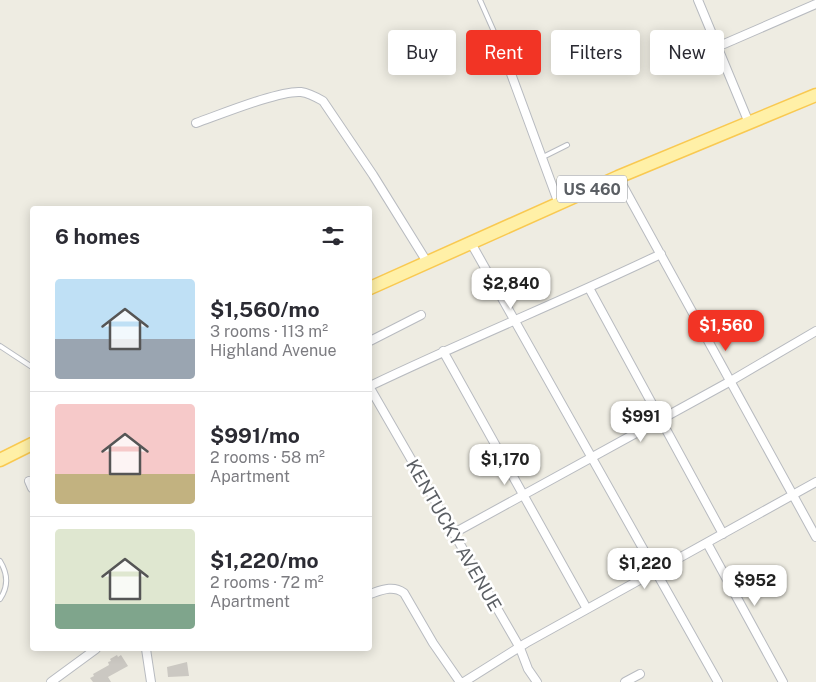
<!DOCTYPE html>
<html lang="en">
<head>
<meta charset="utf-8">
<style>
	body { margin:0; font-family:"Public Sans",sans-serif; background:#f7f7f7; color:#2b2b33; height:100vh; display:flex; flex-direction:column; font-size:19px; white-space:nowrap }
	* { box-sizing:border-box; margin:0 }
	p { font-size:16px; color:#7c7c81 }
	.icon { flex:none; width:28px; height:28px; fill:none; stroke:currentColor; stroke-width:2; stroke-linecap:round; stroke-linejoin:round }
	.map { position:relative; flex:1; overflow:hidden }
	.side { position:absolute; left:30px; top:206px; width:342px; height:445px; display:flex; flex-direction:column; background:#fff; border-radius:5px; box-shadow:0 2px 12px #0003 }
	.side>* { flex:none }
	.guide { position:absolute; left:388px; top:30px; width:352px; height:45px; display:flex; gap:10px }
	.price { position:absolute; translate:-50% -42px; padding:0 11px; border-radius:10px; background:#fff; color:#222; font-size:16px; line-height:32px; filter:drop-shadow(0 1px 2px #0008) }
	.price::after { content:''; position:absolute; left:50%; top:30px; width:15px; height:11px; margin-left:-8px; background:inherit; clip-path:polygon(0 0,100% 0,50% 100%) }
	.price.selected { background:#f23425; color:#fff }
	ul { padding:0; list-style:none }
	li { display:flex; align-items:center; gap:15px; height:125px; padding:0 25px }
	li+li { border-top:1px solid #e1e1e2 }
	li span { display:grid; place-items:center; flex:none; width:140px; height:100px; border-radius:5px; color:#555 }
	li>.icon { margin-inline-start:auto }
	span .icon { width:60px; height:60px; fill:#fffc; stroke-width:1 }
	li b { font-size:21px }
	h2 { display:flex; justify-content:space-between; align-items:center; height:60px; padding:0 25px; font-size:21px }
	.chip { padding:0 18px; border-radius:5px; background:#fff; box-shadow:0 2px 12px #0003; font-size:18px; line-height:45px }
	.chip.selected { background:#f23425; color:#fff }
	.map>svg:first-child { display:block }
	.building { fill:#cbc8c2 }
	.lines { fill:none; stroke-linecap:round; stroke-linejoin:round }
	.service-casing { stroke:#b8bbc0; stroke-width:6 }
	.minor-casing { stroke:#b8bbc0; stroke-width:10 }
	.primary-casing { stroke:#f9c951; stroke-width:15 }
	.service { stroke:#fff; stroke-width:4 }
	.minor { stroke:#fff; stroke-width:8 }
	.primary { stroke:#fff0a7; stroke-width:12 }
	.labels { text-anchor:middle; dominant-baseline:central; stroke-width:5; stroke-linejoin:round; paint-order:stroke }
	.shield { fill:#fff; stroke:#8c8f92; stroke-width:1 }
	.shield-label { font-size:16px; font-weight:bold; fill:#5b5f64 }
	.street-label { font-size:18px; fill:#5b5f64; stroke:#fff }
</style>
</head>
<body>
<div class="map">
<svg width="816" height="682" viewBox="0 0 816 682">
	<rect width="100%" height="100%" fill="#eeece2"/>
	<!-- building -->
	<path class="building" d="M 117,655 L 118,657 L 121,655 L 128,666 L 108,677 L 111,682 L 93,682 L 90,678 L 94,676 L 93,674 L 109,665 L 108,662 L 111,661 L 110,659 Z
		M 187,662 L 189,676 L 168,677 L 167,667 Z"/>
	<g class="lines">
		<!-- service casing -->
		<g class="service-casing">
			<path id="service" d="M 480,0 L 503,52
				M 543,157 L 567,145
				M 0,346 L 32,367
				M 0,561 C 8,574 9,586 0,599"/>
		</g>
		<!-- minor casing -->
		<g class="minor-casing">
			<path id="minor" d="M 698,0 L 749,123
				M 717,47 L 816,4
				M 503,52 L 559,204
				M 196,123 C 219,115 280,90 301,92 C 309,93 316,97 323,101 L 373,175 L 427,262
				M 618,177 L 816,537
				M 471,243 L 718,682
				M 589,288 L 723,534
				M 370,341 L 421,315
				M 443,351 L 587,609
				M 370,386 C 466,340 565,300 661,254
				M 370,388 L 520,648 L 528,669 L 537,682
				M 29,481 L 32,488
				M 454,533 L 729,382 L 816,331
				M 707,543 L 783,682
				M 370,594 C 382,590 393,585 404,593 L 433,643 L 460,682
				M 146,649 L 151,682
				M 51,682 L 96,649
				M 464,682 L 526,643 L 816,482
				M 625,682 L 640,674"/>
		</g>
		<!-- primary casing -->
		<g class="primary-casing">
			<path id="primary" d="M 370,288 L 618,177 L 816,95
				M 0,460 L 32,444"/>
		</g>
		<!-- service -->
		<use href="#service" class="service"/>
		<!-- minor -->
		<use href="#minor" class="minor"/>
		<!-- primary -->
		<use href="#primary" class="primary"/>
	</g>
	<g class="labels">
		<!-- shield labels -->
		<rect class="shield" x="557" y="175.5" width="70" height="27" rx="4"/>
		<g class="shield-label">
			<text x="592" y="189">US 460</text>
		</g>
		<!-- street labels -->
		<g class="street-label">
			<text transform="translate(454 535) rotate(60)">KENTUCKY AVENUE</text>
		</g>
	</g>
</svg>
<b class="price" style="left:511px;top:310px">$2,840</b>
<b class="price selected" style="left:726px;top:352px">$1,560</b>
<b class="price" style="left:641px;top:443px">$991</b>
<b class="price" style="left:505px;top:486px">$1,170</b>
<b class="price" style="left:645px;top:590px">$1,220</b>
<b class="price" style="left:755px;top:607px">$952</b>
<div class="guide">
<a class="chip">Buy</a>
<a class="chip selected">Rent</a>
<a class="chip">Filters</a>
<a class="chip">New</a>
</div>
<section class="side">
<h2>6 homes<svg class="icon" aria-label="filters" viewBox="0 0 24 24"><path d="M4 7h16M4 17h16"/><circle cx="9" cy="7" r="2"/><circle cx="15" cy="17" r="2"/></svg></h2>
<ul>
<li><span style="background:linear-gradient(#bfe0f5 60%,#9aa5b1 0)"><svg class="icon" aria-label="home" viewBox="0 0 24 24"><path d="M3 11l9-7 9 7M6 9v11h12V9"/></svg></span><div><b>$1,560/mo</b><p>3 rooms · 113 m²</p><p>Highland Avenue</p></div></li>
<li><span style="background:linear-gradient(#f6c9c9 70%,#c2b280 0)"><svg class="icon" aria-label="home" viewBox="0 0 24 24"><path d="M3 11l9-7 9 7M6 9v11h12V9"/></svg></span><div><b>$991/mo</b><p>2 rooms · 58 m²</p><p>Apartment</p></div></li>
<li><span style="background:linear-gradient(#dfe7d0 75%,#7fa58c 0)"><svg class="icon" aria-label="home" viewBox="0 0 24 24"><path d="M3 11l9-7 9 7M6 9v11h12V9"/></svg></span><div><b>$1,220/mo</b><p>2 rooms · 72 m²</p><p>Apartment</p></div></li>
</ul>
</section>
</div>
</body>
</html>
